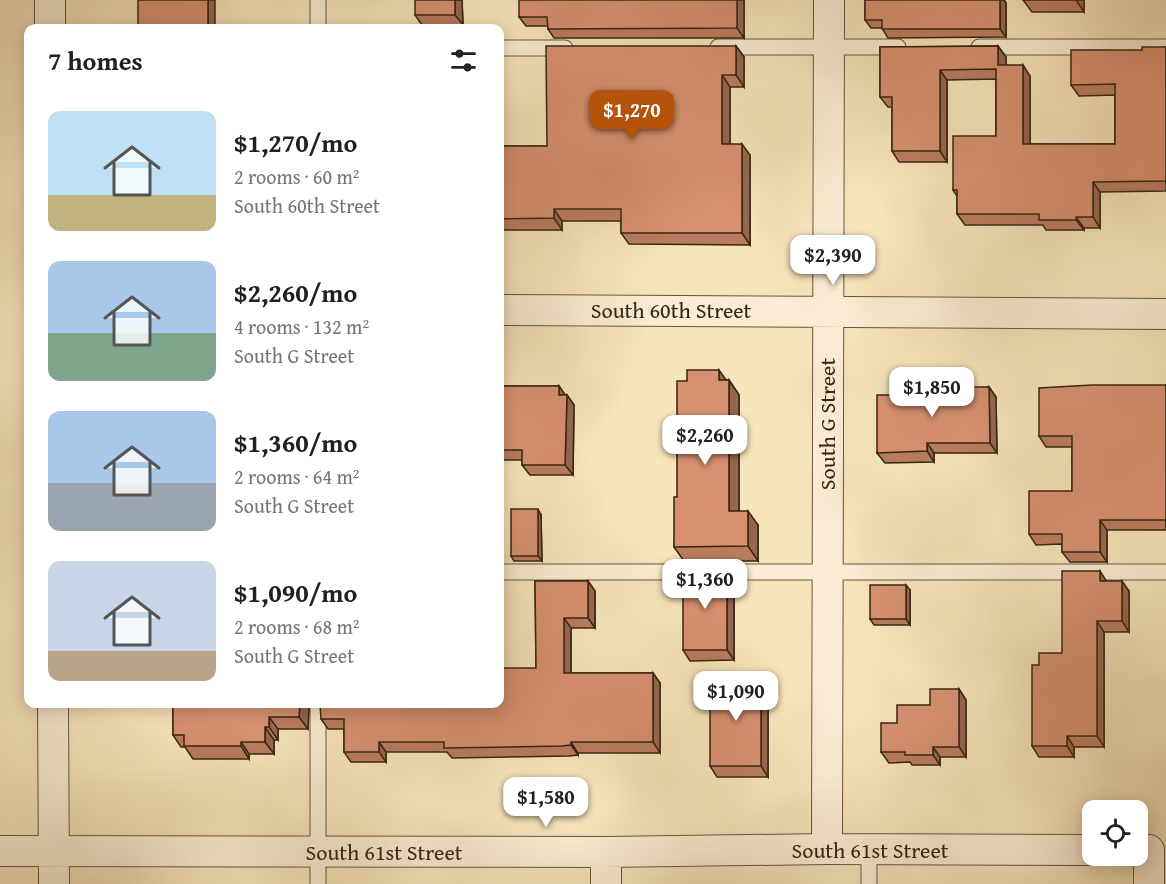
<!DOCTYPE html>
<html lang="en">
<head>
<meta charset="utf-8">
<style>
	body { margin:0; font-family:"Gentium Book Plus",serif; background:#f6f6f6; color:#202124; height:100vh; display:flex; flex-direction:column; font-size:22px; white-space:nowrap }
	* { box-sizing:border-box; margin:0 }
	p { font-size:20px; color:#757577 }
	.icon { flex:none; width:33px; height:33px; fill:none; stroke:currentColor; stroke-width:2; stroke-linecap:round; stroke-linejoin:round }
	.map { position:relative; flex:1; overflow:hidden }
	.drawer { position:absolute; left:24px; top:24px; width:480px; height:684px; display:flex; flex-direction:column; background:#fff; border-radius:12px; box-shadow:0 3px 15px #0003 }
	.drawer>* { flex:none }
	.controls { position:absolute; left:1082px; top:800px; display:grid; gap:12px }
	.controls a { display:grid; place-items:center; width:66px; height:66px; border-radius:12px; background:#fff; box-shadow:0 3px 15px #0003; font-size:30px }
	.price { position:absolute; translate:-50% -51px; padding:0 14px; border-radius:12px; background:#fff; color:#222; font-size:20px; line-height:39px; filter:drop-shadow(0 2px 3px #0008) }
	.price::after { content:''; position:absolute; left:50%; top:36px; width:18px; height:14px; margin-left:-9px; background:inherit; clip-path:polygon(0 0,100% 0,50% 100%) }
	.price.on { background:#b45309; color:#fff }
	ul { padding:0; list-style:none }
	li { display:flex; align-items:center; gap:18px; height:150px; padding:0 24px }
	li span { display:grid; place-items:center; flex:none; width:168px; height:120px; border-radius:12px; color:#555 }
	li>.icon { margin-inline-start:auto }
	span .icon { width:72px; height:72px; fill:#fffc; stroke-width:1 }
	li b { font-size:26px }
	h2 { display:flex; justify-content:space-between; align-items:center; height:72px; padding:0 24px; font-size:26px }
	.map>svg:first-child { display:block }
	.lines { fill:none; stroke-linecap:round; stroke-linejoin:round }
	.service-casing { stroke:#66553c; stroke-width:17 }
	.minor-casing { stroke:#66553c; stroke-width:32 }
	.service { stroke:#faedd3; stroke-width:15 }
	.minor { stroke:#faedd3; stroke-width:30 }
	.wall { fill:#b97c60; stroke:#362511; stroke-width:1.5 }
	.shaded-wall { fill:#96654e; stroke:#362511; stroke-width:1.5 }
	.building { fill:#d79070; stroke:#362511; stroke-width:1.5 }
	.labels { text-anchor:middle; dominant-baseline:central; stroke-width:5; stroke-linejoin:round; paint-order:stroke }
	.street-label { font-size:22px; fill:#362511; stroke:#faedd3 }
</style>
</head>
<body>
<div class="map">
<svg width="1166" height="884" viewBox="0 0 1166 884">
	<rect width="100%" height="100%" fill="#f7e4bb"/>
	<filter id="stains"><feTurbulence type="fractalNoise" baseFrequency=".00333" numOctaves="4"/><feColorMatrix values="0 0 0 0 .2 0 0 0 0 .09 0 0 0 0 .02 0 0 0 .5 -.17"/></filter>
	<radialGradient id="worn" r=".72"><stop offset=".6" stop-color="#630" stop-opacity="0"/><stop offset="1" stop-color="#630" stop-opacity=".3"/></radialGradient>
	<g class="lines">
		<!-- service casing -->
		<g class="service-casing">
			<path id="service" d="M 318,0 L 318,28
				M 718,47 L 898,47
				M 979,47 L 1166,47
				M 500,48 L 565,48
				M 500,572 L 1166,572
				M 869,850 L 869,884
				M 318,884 L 318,704"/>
		</g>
		<!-- minor casing -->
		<g class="minor-casing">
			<path id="minor" d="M 50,0 L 50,28
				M 500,310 L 1166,314
				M 53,704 L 54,884
				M 827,849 L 829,0
				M 0,851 L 606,852 L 827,849 L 1092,850
				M 606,884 L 606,852
				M 1149,884 L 1149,850"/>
		</g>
		<!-- service -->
		<use href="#service" class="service"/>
		<!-- minor -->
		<use href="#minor" class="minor"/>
	</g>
	<!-- wall -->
	<path class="wall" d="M 462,0 L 463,25 L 422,25 L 415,15 Z
		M 744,0 L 744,38 L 554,38 L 548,29 L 548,26 L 526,26 L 519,17 Z
		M 865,0 L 1004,0 L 1006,3 L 1006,37 L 888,38 L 882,28 L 871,28 L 865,20 Z
		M 1023,0 L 1084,0 L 1084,12 L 1032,12 Z
		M 736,46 L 744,57 L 744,87 L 730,87 L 730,144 L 750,155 L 750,245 L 629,244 L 621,233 L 621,221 L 562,221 L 562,230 L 500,230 L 500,146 L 547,146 Z
		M 998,46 L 1006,57 L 1006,65 L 1030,76 L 1030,144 L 1115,144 L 1115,95 L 1079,96 L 1071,85 L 1142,50 L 1166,47 L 1166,191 L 1100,192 L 1100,228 L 1084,228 L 1084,230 L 1046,230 L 1043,225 L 965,225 L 957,214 L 957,196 L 953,190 L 996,136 L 996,79 L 947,80 L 947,162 L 899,162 L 892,151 L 892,107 L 888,107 L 880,97 L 880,47 Z
		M 726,380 L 729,380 L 739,395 L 739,511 L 758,525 L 758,561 L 684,561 L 674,547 L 677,497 Z
		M 1166,385 L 1166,530 L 1107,530 L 1107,562 L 1070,562 L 1062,552 L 1062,544 L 1036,545 L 1029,534 L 1072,491 L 1072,447 L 1046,447 L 1039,436 Z
		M 500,386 L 559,386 L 565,395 L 567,395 L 574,405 L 573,475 L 530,475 L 522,465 L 522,460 L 500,460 Z
		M 989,387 L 996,397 L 997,453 L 934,453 L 934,462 L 885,463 L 877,453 L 893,395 Z
		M 541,515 L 542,561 L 514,561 L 511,556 Z
		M 727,571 L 734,582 L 734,660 L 690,661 L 683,650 Z
		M 535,581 L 588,581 L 595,591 L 595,628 L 571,628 L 571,673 L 653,673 L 660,683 L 660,753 L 578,753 L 578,755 L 569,756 L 452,758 L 447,752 L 386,752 L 386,762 L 351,762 L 344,752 L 344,729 L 328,729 L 321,719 L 500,704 L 536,668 Z
		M 1106,581 L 1129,591 L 1129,632 L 1104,632 L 1104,747 L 1074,747 L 1074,757 L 1039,757 L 1032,746 L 1062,653 Z
		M 910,590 L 910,625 L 874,625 L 870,619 Z
		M 761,678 L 768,688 L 768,777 L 717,777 L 710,766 Z
		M 959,689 L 966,700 L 966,757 L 940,757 L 940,765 L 912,765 L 910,762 L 889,763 L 881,752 L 897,723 Z
		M 173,704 L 309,704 L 308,729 L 278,729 L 278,740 L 274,740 L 274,754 L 249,754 L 249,759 L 193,759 L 185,747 L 181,747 L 173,735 Z"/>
	<!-- shaded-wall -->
	<path class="shaded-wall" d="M 208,0 L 215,0 L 215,28 L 209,28 L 208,27 Z
		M 455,0 L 462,0 L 463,25 L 455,15 Z
		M 737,0 L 744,0 L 744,38 L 737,28 Z
		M 1000,0 L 1004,0 L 1006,3 L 1006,37 L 1000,29 Z
		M 1076,0 L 1084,0 L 1084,12 Z
		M 736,46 L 744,57 L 744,87 L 736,75 Z
		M 998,46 L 1006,57 L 1006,76 L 998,65 Z
		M 1023,65 L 1030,76 L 1030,155 L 1023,144 Z
		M 940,70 L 947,80 L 947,162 L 940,151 Z
		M 722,75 L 730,87 L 730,155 L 722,144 Z
		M 742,144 L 750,155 L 750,245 L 742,233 Z
		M 1093,182 L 1100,192 L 1100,228 L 1093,217 Z
		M 554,209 L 562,221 L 562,230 L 554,218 Z
		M 1076,217 L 1084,228 L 1084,230 L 1076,220 Z
		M 719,370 L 729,384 L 719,380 Z
		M 729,380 L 739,395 L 739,525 L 729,511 Z
		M 559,386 L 566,396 L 559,395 Z
		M 989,387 L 996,397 L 997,453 L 990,443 Z
		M 567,395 L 574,405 L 573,475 L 565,465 Z
		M 927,443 L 934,453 L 934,462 L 927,451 Z
		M 538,509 L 541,515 L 542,561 L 538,556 Z
		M 748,511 L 758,525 L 758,561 L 748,546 Z
		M 1100,520 L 1107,530 L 1107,562 L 1100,552 Z
		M 727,571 L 734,582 L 734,660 L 727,650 Z
		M 1100,571 L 1107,582 L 1100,581 Z
		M 588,581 L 595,591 L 595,628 L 588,618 Z
		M 1122,581 L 1129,591 L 1129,632 L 1122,621 Z
		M 906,585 L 910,590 L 910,625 L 906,619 Z
		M 564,618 L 571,628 L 571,683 L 564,673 Z
		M 1097,621 L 1104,632 L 1104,747 L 1097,736 Z
		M 653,673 L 660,683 L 660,753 L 653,742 Z
		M 761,678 L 768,688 L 768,777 L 761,766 Z
		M 959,689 L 966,700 L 966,757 L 959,747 Z
		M 300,704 L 309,704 L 308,729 L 299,717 Z
		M 269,717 L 278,729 L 278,740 L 269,727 Z
		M 265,727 L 274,740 L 274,754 L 265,742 Z
		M 1067,736 L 1074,747 L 1074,757 L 1067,746 Z
		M 241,742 L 249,754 L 249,759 L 241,746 Z
		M 379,742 L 386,752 L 386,762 L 379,752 Z
		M 571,742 L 578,753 L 578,755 L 571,745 Z
		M 933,747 L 940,757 L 940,765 L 933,755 Z"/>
	<!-- building -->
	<path class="building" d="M 138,0 L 208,0 L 208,27 L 213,27 L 213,28 L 138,28 Z
		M 415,0 L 455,0 L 455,15 L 415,15 Z
		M 519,0 L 737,0 L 737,28 L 548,29 L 547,17 L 519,17 Z
		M 865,0 L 1000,0 L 1000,29 L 882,29 L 882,20 L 865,20 Z
		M 546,46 L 736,46 L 736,75 L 722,75 L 722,144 L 742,144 L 742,233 L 621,233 L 621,209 L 554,209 L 554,218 L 500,219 L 500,146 L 547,146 Z
		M 998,46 L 998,65 L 1023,65 L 1023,144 L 1115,144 L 1115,84 L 1071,85 L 1071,50 L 1142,50 L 1142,47 L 1166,47 L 1166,181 L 1093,182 L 1093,217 L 1076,217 L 1076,220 L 1039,220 L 1039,214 L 957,214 L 957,190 L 953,190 L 953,136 L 996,136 L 996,69 L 940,70 L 940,151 L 892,151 L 892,97 L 880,97 L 880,47 Z
		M 687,370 L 719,370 L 719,380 L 729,380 L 729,511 L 748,511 L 748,546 L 674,547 L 674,497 L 677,497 L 677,381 L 687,381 Z
		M 1092,385 L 1166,385 L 1166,520 L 1100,520 L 1100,552 L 1062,552 L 1062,534 L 1029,534 L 1029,491 L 1072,491 L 1072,436 L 1039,436 L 1039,388 Z
		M 500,386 L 559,386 L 559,395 L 567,395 L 565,465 L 522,465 L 522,450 L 500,450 Z
		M 893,387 L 989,387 L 990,443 L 927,443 L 927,451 L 877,453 L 877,395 L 893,395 Z
		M 511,509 L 538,509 L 538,556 L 511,556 Z
		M 683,571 L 727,571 L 727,650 L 683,650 Z
		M 1062,571 L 1100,571 L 1100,581 L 1122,581 L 1122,621 L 1097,621 L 1097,736 L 1067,736 L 1067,746 L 1032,746 L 1032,665 L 1039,665 L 1039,653 L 1062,653 Z
		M 535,581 L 588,581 L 588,618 L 564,618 L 564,673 L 653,673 L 653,742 L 571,742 L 571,745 L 562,746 L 444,748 L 444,742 L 379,742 L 379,752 L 344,752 L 344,719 L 321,719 L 320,704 L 500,704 L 500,668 L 536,668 Z
		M 870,585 L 906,585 L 906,619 L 870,619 Z
		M 710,678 L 761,678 L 761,766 L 710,766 Z
		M 930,689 L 959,689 L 959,747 L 933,747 L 933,755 L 905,755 L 905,752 L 881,752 L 881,723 L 897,723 L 897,705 L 930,705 Z
		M 173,704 L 300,704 L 299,717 L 269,717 L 269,727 L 265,727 L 265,742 L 241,742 L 241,746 L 184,746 L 184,735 L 173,735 Z"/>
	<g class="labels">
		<!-- street labels -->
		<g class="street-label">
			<text x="671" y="310">South 60th Street</text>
			<text transform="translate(827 424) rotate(-90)">South G Street</text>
			<text x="870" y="850">South 61st Street</text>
			<text x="384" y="852">South 61st Street</text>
		</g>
	</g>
	<rect width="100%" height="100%" filter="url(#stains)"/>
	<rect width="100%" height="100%" fill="url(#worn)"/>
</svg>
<div class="controls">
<a><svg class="icon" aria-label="locate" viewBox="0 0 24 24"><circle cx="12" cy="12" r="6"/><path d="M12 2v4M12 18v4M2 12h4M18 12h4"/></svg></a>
</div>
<b class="price on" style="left:632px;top:141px">$1,270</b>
<b class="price" style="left:833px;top:286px">$2,390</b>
<b class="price" style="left:932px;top:418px">$1,850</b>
<b class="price" style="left:705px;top:466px">$2,260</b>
<b class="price" style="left:705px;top:610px">$1,360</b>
<b class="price" style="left:736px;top:722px">$1,090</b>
<b class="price" style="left:546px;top:828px">$1,580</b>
<section class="drawer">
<h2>7 homes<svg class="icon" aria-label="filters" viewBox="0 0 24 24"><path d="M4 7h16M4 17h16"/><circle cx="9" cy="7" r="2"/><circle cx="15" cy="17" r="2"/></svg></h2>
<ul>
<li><span style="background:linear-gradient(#bfe0f5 70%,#c2b280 0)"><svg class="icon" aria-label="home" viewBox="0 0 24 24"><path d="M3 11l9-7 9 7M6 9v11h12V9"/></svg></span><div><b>$1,270/mo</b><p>2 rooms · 60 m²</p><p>South 60th Street</p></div></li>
<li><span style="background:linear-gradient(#a9c7e8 60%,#7fa58c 0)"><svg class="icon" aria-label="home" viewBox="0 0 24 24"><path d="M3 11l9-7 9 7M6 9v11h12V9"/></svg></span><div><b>$2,260/mo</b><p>4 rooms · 132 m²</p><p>South G Street</p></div></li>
<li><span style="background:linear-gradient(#a9c7e8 60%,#9aa5b1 0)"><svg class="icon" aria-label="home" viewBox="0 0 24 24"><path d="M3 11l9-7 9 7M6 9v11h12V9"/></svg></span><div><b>$1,360/mo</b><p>2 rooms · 64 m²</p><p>South G Street</p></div></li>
<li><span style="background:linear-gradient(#c9d6e8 75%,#b9a48a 0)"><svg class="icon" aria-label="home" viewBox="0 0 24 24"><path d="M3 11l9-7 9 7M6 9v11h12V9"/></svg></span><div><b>$1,090/mo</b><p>2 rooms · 68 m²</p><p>South G Street</p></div></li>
</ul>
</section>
</div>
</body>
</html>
